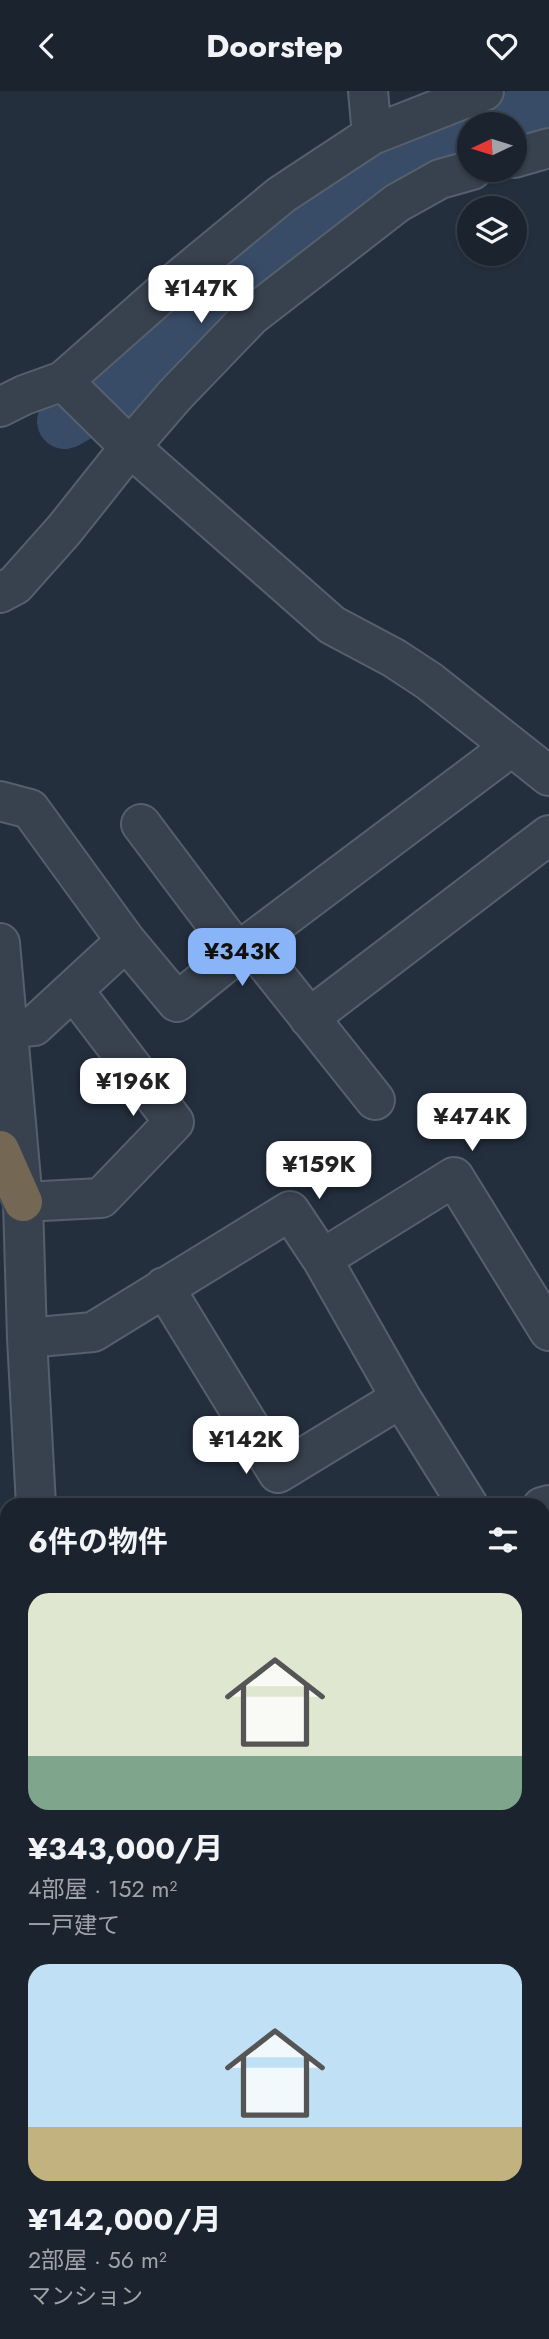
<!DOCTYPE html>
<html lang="ja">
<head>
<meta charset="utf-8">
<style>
	body { margin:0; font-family:Jost,"Noto Sans JP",sans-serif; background:#242b36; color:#f1f3f6; height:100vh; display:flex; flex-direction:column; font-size:26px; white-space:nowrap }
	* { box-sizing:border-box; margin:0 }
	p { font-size:23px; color:#a0a4aa }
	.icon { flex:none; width:38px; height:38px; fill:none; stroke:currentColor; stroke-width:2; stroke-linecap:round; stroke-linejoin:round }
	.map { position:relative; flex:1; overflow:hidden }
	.side { position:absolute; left:0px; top:1407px; width:550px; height:842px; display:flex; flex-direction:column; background:#1b232e; border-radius:21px 21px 0 0; box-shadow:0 2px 5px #0004,0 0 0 2px #39404a }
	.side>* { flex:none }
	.needle { width:46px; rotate:266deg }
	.controls { position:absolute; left:457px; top:21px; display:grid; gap:14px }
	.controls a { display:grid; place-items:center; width:70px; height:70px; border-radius:50%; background:#1b232e; box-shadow:0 2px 5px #0004,0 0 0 2px #39404a; font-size:35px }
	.price { position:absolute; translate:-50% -60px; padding:0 16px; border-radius:14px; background:#fff; color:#222; font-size:23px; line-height:46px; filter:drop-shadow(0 2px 4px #0008) }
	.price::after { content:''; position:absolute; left:50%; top:42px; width:21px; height:16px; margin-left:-10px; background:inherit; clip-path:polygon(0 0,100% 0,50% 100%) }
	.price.on { background:#8ab4f8; color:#111 }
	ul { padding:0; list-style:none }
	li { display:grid; align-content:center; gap:14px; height:371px; padding:0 28px }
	li span { display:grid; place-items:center; height:217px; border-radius:21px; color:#555 }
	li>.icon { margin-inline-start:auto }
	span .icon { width:126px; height:126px; fill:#fffc; stroke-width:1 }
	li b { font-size:30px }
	h2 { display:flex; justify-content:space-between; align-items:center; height:84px; padding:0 28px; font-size:30px }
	header { display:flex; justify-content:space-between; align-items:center; height:91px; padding:0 28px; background:#1b232e; font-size:32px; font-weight:700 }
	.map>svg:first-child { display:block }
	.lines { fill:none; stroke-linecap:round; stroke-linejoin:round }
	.river { stroke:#394c67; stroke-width:56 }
	.minor-casing { stroke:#565f6c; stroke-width:42 }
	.highway-casing { stroke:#434c59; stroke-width:42 }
	.minor { stroke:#38414e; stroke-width:38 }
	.highway { stroke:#746855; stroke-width:38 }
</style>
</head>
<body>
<header><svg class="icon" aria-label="back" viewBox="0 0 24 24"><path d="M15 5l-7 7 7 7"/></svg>Doorstep<svg class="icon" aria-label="heart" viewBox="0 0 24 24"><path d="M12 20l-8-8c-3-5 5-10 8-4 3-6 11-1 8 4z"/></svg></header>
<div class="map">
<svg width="549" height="2248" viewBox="0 0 549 2248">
	<rect width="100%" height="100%" fill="#242f3e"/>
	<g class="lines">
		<!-- river -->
		<path class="river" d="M 500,33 L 549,14
			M 65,330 L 121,298 L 342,94 L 469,45
			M 542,1555 L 549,1553"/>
		<!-- minor casing -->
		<g class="minor-casing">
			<path id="minor" d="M 368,0 L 372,44
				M 514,67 L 549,57
				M 63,290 L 130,356 L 332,534 L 394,567 L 429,590 L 549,685
				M 0,316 L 24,304 L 63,290 L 166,199 L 281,104 L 372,44 L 484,0
				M 0,502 L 15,494 L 64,439 L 130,356 L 175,304 L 251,225 L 397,112 L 440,88 L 472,79
				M 0,710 L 30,718 L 126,850 L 177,911 L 250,852 L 511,656
				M 141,733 L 238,862
				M 0,852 L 23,1111 L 27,1247 L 36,1414
				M 250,852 L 375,1009
				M 309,927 L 549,744
				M 8,937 L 34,935 L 126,850
				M 23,1111 L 101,1107 L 174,1031 L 74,900
				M 322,1168 L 454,1086 L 549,1240
				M 164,1196 L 278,1382 L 401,1307
				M 27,1247 L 93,1241 L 290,1120 L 322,1168 L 401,1307 L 468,1414
				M 542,1416 L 549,1414
				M 0,1577 L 7,1577
				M 542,1795 L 549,1793
				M 542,1948 L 549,1947
				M 542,2039 L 549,2039
				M 157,2242 L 157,2248
				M 414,2242 L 415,2248"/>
		</g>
		<!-- highway casing -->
		<g class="highway-casing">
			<path id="highway" d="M 0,1059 L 23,1111"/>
		</g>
		<!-- minor -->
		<use href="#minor" class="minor"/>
		<!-- highway -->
		<use href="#highway" class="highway"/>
	</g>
</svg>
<div class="controls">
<a><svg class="needle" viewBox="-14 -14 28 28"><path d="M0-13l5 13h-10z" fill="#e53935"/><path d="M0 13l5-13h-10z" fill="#a0a4aa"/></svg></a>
<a><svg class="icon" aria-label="layers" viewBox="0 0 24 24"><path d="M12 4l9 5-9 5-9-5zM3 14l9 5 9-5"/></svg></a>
</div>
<b class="price" style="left:201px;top:234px">¥147K</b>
<b class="price on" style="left:242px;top:897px">¥343K</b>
<b class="price" style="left:133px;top:1027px">¥196K</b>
<b class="price" style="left:472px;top:1062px">¥474K</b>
<b class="price" style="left:319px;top:1110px">¥159K</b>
<b class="price" style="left:246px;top:1385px">¥142K</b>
<section class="side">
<h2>6件の物件<svg class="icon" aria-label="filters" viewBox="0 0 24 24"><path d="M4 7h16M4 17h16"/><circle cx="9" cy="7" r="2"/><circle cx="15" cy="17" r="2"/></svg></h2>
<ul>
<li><span style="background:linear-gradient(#dfe7d0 75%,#7fa58c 0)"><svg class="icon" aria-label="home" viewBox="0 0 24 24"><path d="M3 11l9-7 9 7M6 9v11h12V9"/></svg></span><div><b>¥343,000/月</b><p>4部屋 · 152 m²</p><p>一戸建て</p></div></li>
<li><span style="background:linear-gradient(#bfe0f5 75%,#c2b280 0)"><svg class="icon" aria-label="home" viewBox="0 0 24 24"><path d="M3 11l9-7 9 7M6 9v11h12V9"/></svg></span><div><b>¥142,000/月</b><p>2部屋 · 56 m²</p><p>マンション</p></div></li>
</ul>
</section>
</div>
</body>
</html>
